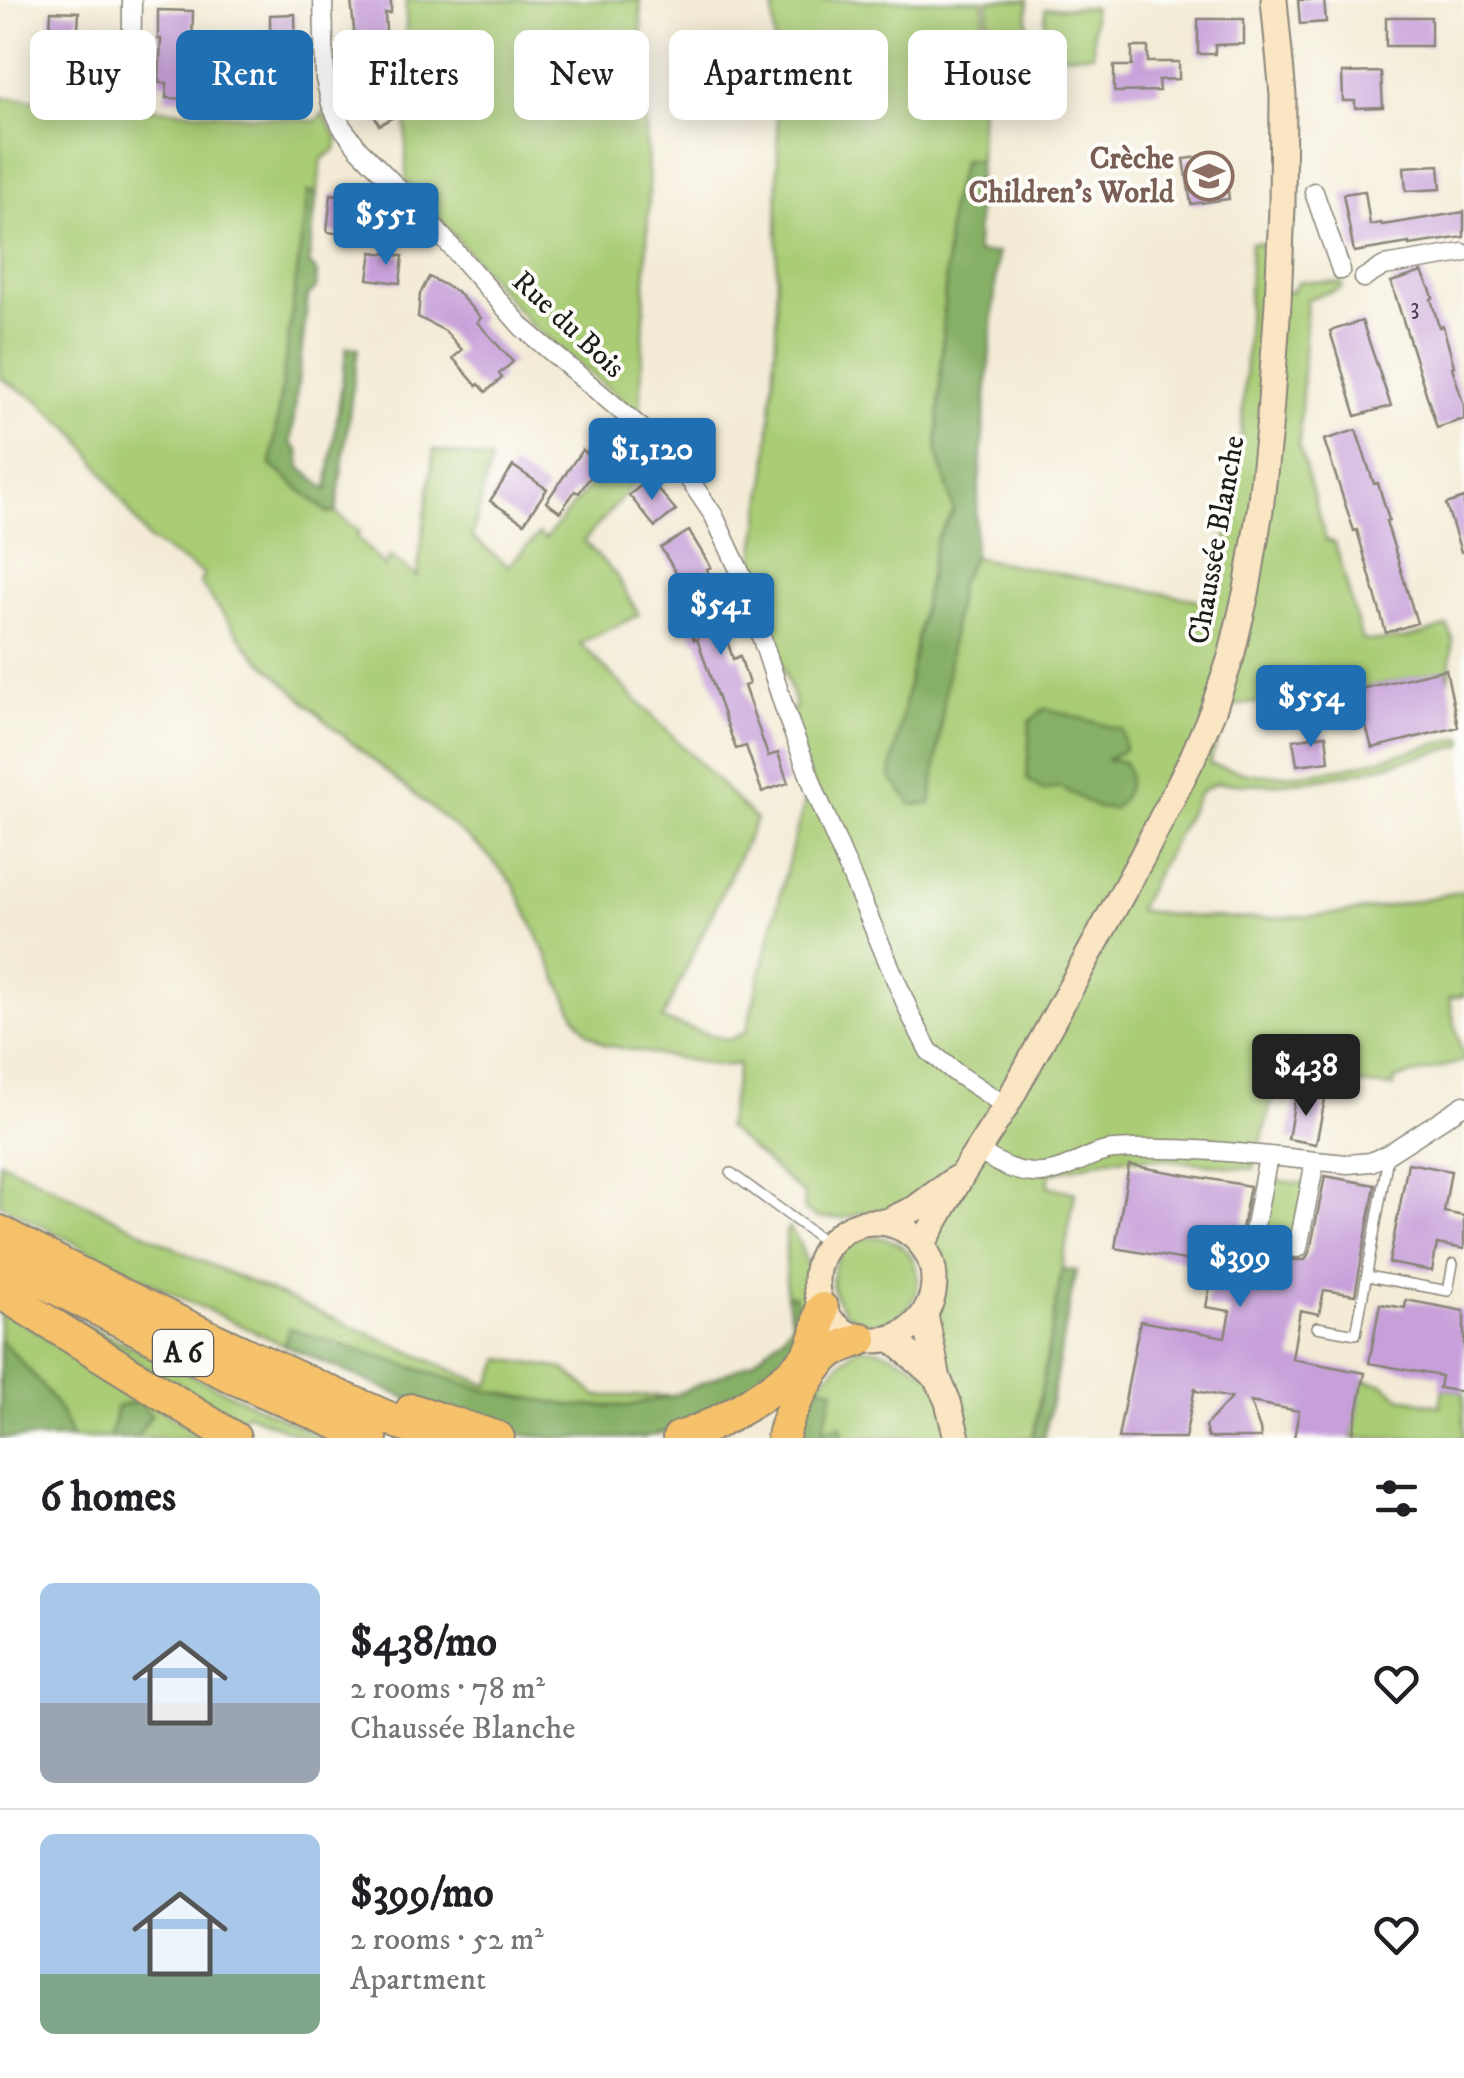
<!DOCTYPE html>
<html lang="en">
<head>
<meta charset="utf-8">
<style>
	body { margin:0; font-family:"IM FELL DW Pica",serif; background:#f2f2f2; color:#202124; height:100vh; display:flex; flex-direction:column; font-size:38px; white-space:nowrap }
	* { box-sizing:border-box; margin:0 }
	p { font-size:32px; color:#757577 }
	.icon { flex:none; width:55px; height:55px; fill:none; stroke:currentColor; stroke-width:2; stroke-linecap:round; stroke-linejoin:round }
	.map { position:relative; height:1438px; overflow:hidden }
	.side { display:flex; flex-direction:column; background:#fff; flex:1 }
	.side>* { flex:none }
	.banner { position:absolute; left:30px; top:30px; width:1405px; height:90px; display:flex; gap:20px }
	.price { position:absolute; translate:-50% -85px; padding:0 22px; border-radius:10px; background:#1f6fb2; color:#fff; font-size:32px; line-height:65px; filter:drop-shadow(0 2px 5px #0008) }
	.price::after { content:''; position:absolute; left:50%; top:60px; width:30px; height:22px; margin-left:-15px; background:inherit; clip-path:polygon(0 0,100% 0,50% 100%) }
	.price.active { background:#222; color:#fff }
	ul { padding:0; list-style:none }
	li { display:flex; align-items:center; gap:30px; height:250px; padding:0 40px }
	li+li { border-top:2px solid #e0e0e0 }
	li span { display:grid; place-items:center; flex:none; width:280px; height:200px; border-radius:15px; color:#555 }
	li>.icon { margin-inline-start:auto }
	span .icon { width:120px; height:120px; fill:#fffc; stroke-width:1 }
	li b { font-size:42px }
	h2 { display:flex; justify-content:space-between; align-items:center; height:120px; padding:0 40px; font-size:42px }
	.tag { padding:0 35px; border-radius:15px; background:#fff; box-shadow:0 5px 25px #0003; font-size:35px; line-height:90px }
	.tag.active { background:#1f6fb2; color:#fff }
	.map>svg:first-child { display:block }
	.green { fill:#a9cc75; stroke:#627448; stroke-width:2.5 }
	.forest { fill:#86b066; stroke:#516641; stroke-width:2.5 }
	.building { fill:#c7a0da }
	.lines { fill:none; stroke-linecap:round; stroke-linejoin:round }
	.lane-casing { stroke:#888478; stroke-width:12 }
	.street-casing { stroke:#888478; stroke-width:21 }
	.secondary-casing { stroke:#888478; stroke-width:29 }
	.highway-casing { stroke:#888478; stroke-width:36 }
	.lane { stroke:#fff; stroke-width:9 }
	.street { stroke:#fff; stroke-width:18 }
	.secondary { stroke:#fbe6c4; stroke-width:25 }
	.highway { stroke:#f5c16b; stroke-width:32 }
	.labels { text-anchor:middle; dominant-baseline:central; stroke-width:8; stroke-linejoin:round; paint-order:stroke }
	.number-label { font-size:25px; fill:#473d4c }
	.shield { fill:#fdfcf7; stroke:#605f5e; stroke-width:2.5 }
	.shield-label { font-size:28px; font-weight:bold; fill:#1c1c1c }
	.education-label { font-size:30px; font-weight:bold; fill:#785e54; stroke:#fdfcf7; text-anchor:end }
	.street-label { font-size:30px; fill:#1c1c1c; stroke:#fdfcf7 }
</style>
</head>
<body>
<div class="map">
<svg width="1464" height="1438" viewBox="0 0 1464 1438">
	<rect width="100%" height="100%" fill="#fdfcf7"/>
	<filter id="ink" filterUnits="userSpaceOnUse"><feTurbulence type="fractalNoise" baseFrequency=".01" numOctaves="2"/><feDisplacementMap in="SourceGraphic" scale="20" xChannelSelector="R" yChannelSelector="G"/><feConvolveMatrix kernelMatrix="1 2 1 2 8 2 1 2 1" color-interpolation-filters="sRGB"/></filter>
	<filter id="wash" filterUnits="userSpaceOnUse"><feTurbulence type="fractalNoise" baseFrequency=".0048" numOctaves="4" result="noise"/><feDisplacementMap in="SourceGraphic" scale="40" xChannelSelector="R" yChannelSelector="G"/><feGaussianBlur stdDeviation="2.25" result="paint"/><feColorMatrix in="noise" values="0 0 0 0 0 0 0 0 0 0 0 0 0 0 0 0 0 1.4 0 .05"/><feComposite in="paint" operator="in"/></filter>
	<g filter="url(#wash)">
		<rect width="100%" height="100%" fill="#f3ebd5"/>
		<!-- green -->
		<path class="green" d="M 406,0 L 640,0 L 649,192 L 640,415 L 529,323 L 406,180 Z
			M 773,0 L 984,0 L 979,161 L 963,160 L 949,210 L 937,451 L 954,511 L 936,540 L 959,583 L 973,557 L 1209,602 C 1247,494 1245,358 1251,243 L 1266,243 L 1265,291 L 1291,292 L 1299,281 L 1342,283 L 1342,288 L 1307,299 L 1299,445 L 1326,540 L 1335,543 L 1362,640 C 1393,643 1420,636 1448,626 L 1453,640 L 1449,681 L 1446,670 L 1356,690 L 1231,706 L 1209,764 C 1230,769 1250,775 1271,775 C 1334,776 1403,752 1464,737 L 1464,745 L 1363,771 L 1315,780 L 1271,784 L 1216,783 L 1200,792 L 1137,910 C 1201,921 1271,920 1336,914 C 1379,910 1422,899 1464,891 L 1464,996 L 1449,998 L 1464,1061 L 1394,1080 L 1394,1087 L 1278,1078 L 1254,1169 L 1149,1158 L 1107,1159 L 1050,1174 L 1048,1186 L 1075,1193 L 1033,1438 L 843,1438 L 840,1427 L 822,1431 L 817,1384 L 858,1347 C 892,1349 908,1361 936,1379 L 933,1326 L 942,1289 L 942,1269 L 936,1249 L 934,1224 L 961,1175 L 889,1214 L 866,1212 L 844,1218 L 819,1218 L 804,1210 L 804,1195 L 726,1127 L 739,1064 L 720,1066 L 605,1045 L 589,1034 L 575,1016 L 514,885 L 486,853 L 329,724 L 250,650 L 200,583 L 204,574 L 149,540 L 79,437 L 38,400 L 0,378 L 0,97 L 316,121 L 323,113 L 338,140 L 336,149 L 322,159 L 317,193 L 308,192 L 271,465 L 328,513 L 336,513 L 360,532 L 356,536 L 385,567 L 390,556 L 417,577 L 434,450 L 491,460 L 472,537 L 508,566 L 539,534 L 545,539 L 631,437 L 656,459 L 584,541 L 615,574 L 639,615 L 580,643 L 756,820 L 662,1020 L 728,1040 L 746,1032 L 794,839 L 806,799 L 816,793 L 787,716 L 796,707 L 752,571 L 767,469 L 776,339 L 778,148 Z
			M 988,0 L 1028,0 L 1027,86 L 987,85 Z
			M 1093,7 L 1093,54 L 1045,55 L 1045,8 Z
			M 0,1161 L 199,1260 L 489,1386 L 501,1359 L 564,1369 L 597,1396 L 672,1396 L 628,1406 L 574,1406 L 488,1391 L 289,1329 L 284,1345 L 177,1296 L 0,1204 Z
			M 1264,1179 L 1310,1184 L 1298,1248 L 1252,1241 Z
			M 789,1228 L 798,1240 L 808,1266 L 808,1294 L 812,1315 L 811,1332 L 793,1296 L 786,1295 L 786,1231 Z
			M832 1280a43 43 0 1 1 86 0a43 43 0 1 1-86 0Z
			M 0,1309 L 141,1395 L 203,1438 L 136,1438 L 151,1415 L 117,1407 L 110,1438 L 72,1438 C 58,1397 29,1370 0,1339 Z
			M 60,1313 L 324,1438 L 306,1438 L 246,1413 L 238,1427 Z
			M 1363,1380 L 1383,1384 L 1402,1398 L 1440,1406 L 1443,1388 L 1464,1392 L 1464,1438 L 1352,1438 Z"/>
		<!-- forest -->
		<path class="forest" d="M 963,160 L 979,161 L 976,253 L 998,253 L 973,557 L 959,583 L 931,804 L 912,805 L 890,777 L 936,540 L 954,511 L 937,451 L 949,210 Z
			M 308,192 L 317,193 L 309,263 L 317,273 L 316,289 L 308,296 L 291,443 L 299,451 L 301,468 L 327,490 L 347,347 L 358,348 L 336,513 L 328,513 L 271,465 Z
			M 1045,708 L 1122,730 L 1125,749 L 1107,760 L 1124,762 C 1134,780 1127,795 1114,809 L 1098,808 L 1060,787 L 1043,791 L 1027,779 L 1030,721 Z
			M 1062,1269 L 1076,1271 L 1044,1438 L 1033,1438 Z
			M 786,1295 L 793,1295 L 811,1332 L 789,1364 L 680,1428 L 641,1438 L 551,1438 L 522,1434 L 476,1423 L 425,1406 L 284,1345 L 289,1328 L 488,1391 L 574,1406 L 628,1406 L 672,1396 L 752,1362 L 781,1337 L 792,1323 Z
			M 0,1339 C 29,1370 58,1397 72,1438 L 0,1438 Z
			M 817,1384 L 834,1389 L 823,1430 L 841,1426 L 843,1438 L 795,1438 Z
			M 138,1401 L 151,1415 L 136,1438 L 110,1438 L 117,1407 Z"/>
		<g id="blocks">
			<!-- building -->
			<path class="building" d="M 351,0 L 391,0 L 391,13 L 385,13 L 387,49 L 356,50 Z
				M 1298,0 L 1324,0 L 1326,22 L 1300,24 Z
				M 158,10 L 193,11 L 192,49 L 197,49 L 195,85 L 192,84 L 191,99 L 166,98 L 167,83 L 159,83 L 161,39 L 158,39 Z
				M 51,11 L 79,12 L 78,30 L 97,31 L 97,91 L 61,91 L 61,47 L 41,43 L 41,28 L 50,28 Z
				M 295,14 L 296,58 L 301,58 L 301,92 L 280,92 L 280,104 L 261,104 L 261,92 L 271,92 L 270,15 Z
				M 1386,17 L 1431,17 L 1431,46 L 1386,46 Z
				M 1198,19 L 1244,19 L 1244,44 L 1215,45 L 1215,54 L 1198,54 Z
				M 1132,47 L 1148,47 L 1148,62 L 1179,62 L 1179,79 L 1158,80 L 1159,91 L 1114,92 L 1114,66 L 1132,66 Z
				M 383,68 L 397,95 L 388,100 L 396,116 L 379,125 L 357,81 Z
				M 1381,72 L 1383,107 L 1355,108 L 1355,101 L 1343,101 L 1342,73 Z
				M 1223,154 L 1229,199 L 1191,204 L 1184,159 Z
				M 1439,165 L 1441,189 L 1406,191 L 1404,167 Z
				M 1365,191 L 1370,225 L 1381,223 L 1382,225 L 1464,212 L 1464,237 L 1409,245 L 1409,243 L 1354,252 L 1343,194 Z
				M 331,194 L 363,198 L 359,236 L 327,232 Z
				M 372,252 L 403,256 L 400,283 L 368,279 Z
				M 1422,272 L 1431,291 L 1433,298 L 1431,299 L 1439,327 L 1443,326 L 1454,366 L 1452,367 L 1464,406 L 1464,419 L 1437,428 L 1391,282 Z
				M 429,277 L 456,291 L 481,318 L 477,322 L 513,362 L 499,374 L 502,378 L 486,392 L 479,384 L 477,386 L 453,358 L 462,350 L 445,331 L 418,317 L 420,294 Z
				M 1362,321 L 1391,406 L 1356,416 L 1330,331 Z
				M 1356,430 L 1374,484 L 1378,483 L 1389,520 L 1386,521 L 1417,623 L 1386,633 L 1357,530 L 1354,531 L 1324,440 Z
				M 582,450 L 600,463 L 579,493 L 575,491 L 560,512 L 546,502 Z
				M 513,466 L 547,489 L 524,523 L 490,501 Z
				M 649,479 L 676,510 L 655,527 L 629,495 Z
				M 1464,498 L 1464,551 L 1461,552 L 1446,504 Z
				M 689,531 L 711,567 L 707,569 L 727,629 L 724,630 L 733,659 L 740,656 L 749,684 L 744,686 L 768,756 L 778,753 L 788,783 L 762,792 L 746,746 L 736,749 L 697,639 L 694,640 L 680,599 L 690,596 L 661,548 Z
				M 1446,669 L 1458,727 L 1372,748 L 1356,690 Z
				M 1326,735 L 1329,761 L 1297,765 L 1293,740 Z
				M 1296,1093 L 1325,1099 L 1316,1144 L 1288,1139 Z
				M 1408,1163 L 1451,1171 L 1444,1212 L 1464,1216 L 1464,1249 L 1437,1244 L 1432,1271 L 1389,1263 Z
				M 1129,1165 L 1250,1186 L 1240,1239 L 1242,1249 L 1250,1253 L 1296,1260 L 1305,1260 L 1310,1251 L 1325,1176 L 1375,1185 L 1355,1295 L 1324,1290 L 1319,1314 L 1300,1310 L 1292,1359 L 1365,1373 L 1352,1438 L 1294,1438 L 1299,1411 L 1250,1402 L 1260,1429 L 1261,1438 L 1208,1438 L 1205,1426 L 1231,1398 L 1196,1391 L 1195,1387 L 1185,1438 L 1118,1438 L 1140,1321 L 1225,1337 L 1230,1311 L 1206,1307 L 1214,1265 L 1115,1248 Z
				M 1406,1300 L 1464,1311 L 1464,1392 L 1439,1388 L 1441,1376 L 1369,1363 L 1380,1304 L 1405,1308 Z"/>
		</g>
	</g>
	<g filter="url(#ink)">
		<use href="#blocks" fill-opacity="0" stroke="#888478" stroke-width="2.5"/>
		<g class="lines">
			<!-- lane casing -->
			<g class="lane-casing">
				<path id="lane" d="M 731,1173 L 828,1244
					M 1367,1276 L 1448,1291 L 1453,1264
					M 1317,1327 L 1356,1334 L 1388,1157"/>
			</g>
			<!-- street casing -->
			<g class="street-casing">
				<path id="street" d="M 323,0 L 325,79 L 331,104 L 342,127 L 359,149 L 409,199 L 523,328 L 640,427 L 683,470 L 714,516 L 741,574 L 787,716 L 816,793 L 912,1018 L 929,1051 L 956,1073 L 1006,1106
					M 131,107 L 132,0
					M 1314,192 L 1341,270
					M 1364,278 L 1384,266 L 1463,253
					M 977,1149 C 994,1162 1012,1172 1034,1173 C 1063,1176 1086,1152 1114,1150 C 1192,1145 1271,1157 1348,1164 L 1371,1162 L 1388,1154 L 1464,1105
					M 1268,1157 L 1252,1241 L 1298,1248 L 1315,1161"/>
			</g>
			<!-- secondary casing -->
			<g class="secondary-casing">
				<path id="secondary" d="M816 1281a59 59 0 1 1 118 0a59 59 0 1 1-118 0Z
					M 886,1222 L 916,1208 L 955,1179
					M 922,1245 L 963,1173 L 1006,1106 L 1141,859 L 1192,759 L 1213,710 L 1231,657 L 1247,589 L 1260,510 L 1269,429 L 1278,303 L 1282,207 L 1283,95 L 1274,0
					M 925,1314 L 938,1379 L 948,1402 L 957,1438
					M 891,1338 L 938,1379"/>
			</g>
			<!-- highway casing -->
			<g class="highway-casing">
				<path id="highway" d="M 0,1232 C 142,1308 287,1375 435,1438
					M 0,1260 L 235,1378 L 371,1438
					M 0,1292 L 234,1438
					M 412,1410 L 498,1438
					M 679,1438 C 715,1426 744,1409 775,1386 C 787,1377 801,1367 809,1354 C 817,1341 819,1324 822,1309
					M 783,1438 C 786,1415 812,1366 831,1352 C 839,1346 852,1343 861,1339"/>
			</g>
			<!-- lane -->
			<use href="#lane" class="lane"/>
			<!-- street -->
			<use href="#street" class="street"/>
			<!-- secondary -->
			<use href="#secondary" class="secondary"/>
			<!-- highway -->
			<use href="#highway" class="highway"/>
		</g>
	</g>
	<!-- icons -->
	<defs>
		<g id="school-ring" transform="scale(2.5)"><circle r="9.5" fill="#fdfcf7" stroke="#8d6e63" stroke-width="1.5"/><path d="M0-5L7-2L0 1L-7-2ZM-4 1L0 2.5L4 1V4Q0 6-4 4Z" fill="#8d6e63"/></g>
	</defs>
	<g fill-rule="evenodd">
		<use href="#school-ring" x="1209" y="176"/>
	</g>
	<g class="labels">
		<!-- number labels -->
		<g class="number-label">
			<text x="1415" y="306">3</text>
		</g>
		<!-- shield labels -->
		<rect class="shield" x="153" y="1330" width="60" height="46" rx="8"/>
		<g class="shield-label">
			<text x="183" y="1353">A 6</text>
		</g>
		<!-- education labels -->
		<g class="education-label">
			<text x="1174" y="159">Crèche<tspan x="1174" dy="34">Children's World</tspan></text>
		</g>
		<!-- street labels -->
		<g class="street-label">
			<text transform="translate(568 325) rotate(43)">Rue du Bois</text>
			<text transform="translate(1217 540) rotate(-80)">Chaussée Blanche</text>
		</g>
	</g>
</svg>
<b class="price" style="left:386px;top:268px">$551</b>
<b class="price" style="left:652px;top:503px">$1,120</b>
<b class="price" style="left:721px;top:658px">$541</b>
<b class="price" style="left:1311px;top:750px">$554</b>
<b class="price active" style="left:1306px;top:1119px">$438</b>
<b class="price" style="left:1240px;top:1310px">$399</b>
<div class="banner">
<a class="tag">Buy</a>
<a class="tag active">Rent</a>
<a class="tag">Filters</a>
<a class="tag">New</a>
<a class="tag">Apartment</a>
<a class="tag">House</a>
</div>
</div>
<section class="side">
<h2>6 homes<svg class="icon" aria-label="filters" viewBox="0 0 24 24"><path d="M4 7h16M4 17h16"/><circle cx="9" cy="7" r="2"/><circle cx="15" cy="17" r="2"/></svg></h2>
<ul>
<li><span style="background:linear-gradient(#a9c7e8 60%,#9aa5b1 0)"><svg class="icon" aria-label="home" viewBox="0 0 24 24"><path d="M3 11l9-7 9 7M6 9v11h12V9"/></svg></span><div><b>$438/mo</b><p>2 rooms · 78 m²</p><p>Chaussée Blanche</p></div><svg class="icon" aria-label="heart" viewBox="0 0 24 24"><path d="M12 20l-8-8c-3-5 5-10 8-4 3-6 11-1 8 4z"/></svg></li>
<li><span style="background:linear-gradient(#a9c7e8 70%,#7fa58c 0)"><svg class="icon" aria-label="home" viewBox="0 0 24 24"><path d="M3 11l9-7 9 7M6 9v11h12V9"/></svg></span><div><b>$399/mo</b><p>2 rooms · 52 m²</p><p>Apartment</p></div><svg class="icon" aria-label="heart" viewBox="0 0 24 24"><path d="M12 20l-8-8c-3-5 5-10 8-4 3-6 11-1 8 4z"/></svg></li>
</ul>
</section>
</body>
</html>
